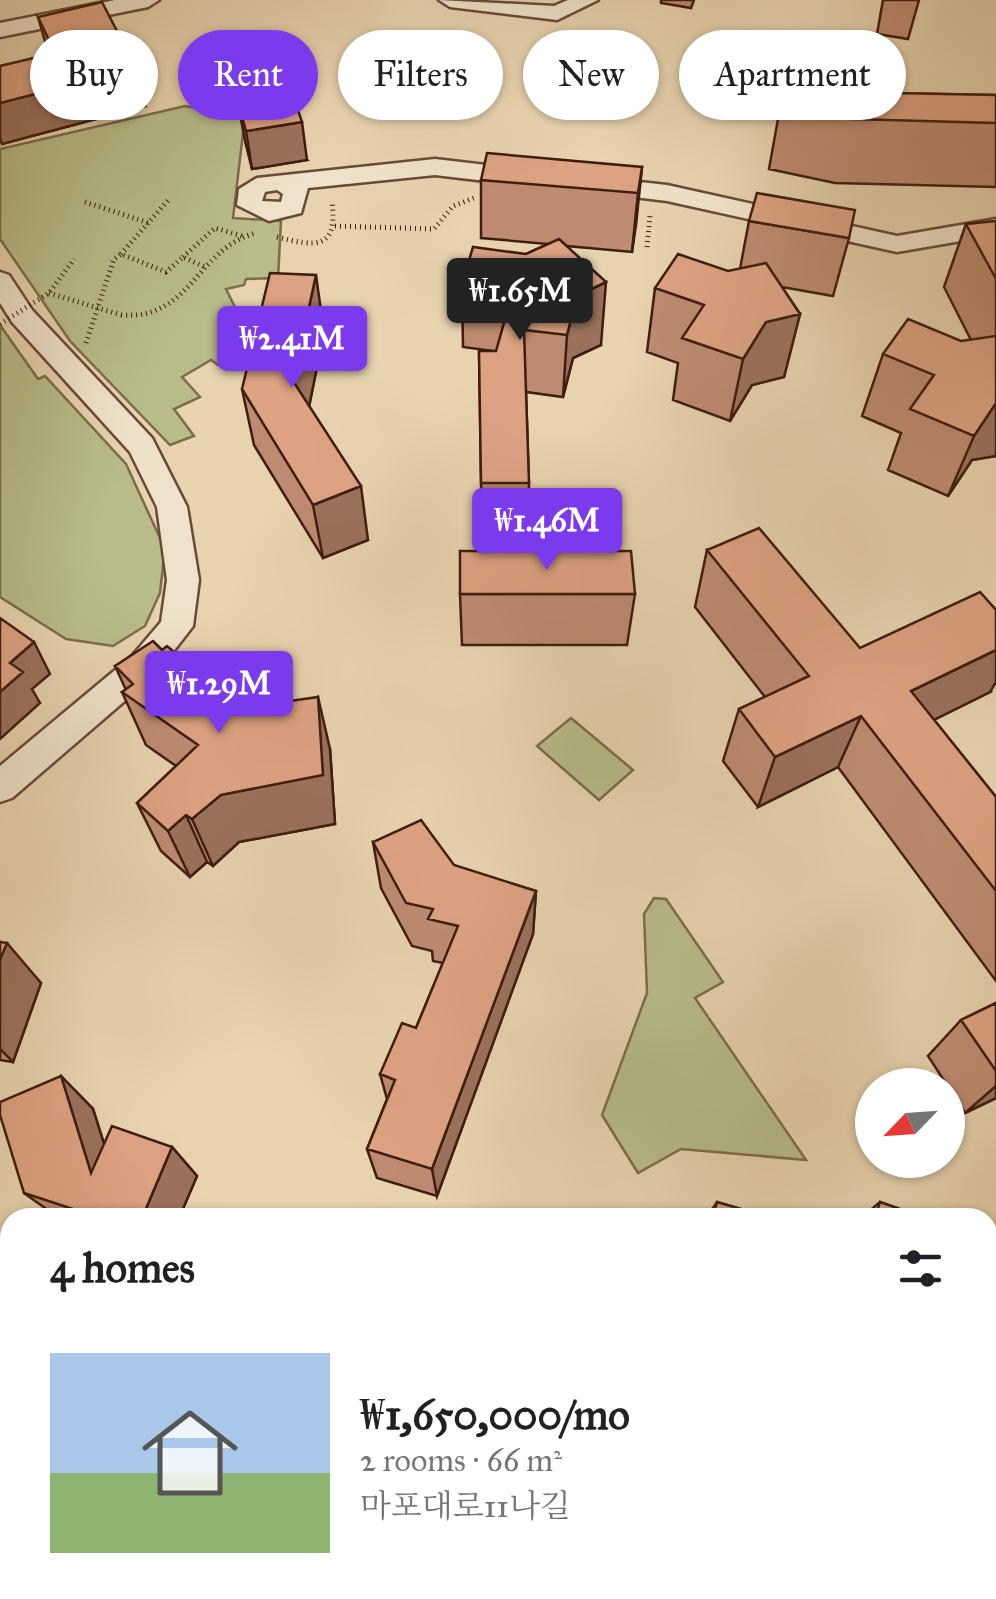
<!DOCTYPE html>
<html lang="en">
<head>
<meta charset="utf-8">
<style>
	body { margin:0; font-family:"IM FELL Great Primer","Noto Serif KR",serif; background:#f2f2f2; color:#202124; height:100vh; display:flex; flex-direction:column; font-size:38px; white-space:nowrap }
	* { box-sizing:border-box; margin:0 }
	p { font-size:32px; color:#757577 }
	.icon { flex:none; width:55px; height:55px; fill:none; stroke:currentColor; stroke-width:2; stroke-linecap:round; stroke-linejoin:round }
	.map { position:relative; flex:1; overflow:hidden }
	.sheet { position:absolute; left:0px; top:1208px; width:998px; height:392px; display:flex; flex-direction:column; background:#fff; border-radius:30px 30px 0 0; box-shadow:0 2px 8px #0004 }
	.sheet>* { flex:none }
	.hud { position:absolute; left:30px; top:30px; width:938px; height:90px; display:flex; gap:20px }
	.needle { width:65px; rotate:245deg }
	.tools { position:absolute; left:855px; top:1068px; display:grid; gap:20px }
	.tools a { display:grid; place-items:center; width:110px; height:110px; border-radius:50%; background:#fff; box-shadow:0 2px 8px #0004; font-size:50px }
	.price { position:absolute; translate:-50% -85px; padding:0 22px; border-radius:10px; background:#7c3aed; color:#fff; font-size:32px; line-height:65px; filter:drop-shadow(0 2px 5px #0008) }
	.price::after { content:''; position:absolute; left:50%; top:60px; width:30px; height:22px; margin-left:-15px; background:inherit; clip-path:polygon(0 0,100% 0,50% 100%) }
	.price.active { background:#222; color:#fff }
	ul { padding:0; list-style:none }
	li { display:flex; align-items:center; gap:30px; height:250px; padding:0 50px }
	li+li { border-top:2px solid #e0e0e0 }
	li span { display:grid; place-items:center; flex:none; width:280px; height:200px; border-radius:0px; color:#555 }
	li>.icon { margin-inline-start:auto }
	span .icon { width:120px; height:120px; fill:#fffc; stroke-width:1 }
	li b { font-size:42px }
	h2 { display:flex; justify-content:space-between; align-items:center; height:120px; padding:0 50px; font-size:42px }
	.pill { padding:0 35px; border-radius:45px; background:#fff; box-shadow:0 2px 8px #0004; font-size:35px; line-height:90px }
	.pill.active { background:#7c3aed; color:#fff }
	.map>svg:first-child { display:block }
	.green { fill:#b8bc89; stroke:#7c6c4c; stroke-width:2.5 }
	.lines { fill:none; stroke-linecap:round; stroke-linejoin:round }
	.minor-casing { stroke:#694a38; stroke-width:5 }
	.path { stroke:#3f1d10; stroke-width:5; stroke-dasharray:1 4; stroke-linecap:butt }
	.minor { fill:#efe2ca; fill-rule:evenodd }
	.path-bridge { stroke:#3f1d10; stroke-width:5; stroke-dasharray:1 4; stroke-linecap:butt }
	.wall { fill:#be8b70; stroke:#3f1d10; stroke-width:2.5 }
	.shaded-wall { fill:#9b715b; stroke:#3f1d10; stroke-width:2.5 }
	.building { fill:#dda282; stroke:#3f1d10; stroke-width:2.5 }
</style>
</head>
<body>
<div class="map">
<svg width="996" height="1599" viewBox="0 0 996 1599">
	<rect width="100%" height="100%" fill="#e7d3ae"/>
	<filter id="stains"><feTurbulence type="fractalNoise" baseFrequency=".002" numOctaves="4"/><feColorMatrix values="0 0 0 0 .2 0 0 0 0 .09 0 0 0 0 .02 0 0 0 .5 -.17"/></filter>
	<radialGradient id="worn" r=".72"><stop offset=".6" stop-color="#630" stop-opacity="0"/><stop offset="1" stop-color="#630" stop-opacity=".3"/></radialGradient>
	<!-- green -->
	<path class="green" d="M 185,106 L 245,116 L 233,218 L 281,221 L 278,278 L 246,279 L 244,285 L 226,289 L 236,309 L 218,365 L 211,360 L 182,377 L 200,397 L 174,409 L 194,436 L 170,445 L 70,341 L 0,239 L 0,149 Z
		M 0,325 L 38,379 L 45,376 L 126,464 L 165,549 L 160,593 L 145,626 L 113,646 L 66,639 L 0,597 Z
		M 571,718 L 633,770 L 599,800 L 537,746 Z
		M 654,898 L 666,899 L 723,982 L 695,998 L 806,1160 L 681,1149 L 638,1173 L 602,1115 L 647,993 L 644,914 Z"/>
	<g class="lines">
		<!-- minor casing -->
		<g class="minor-casing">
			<path id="minor" d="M 115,0 L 159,0 L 148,7 L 0,37 L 0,23 Z
				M 439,0 L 554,6 L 568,0 L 598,0 L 557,20 L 450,7 Z
				M 435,159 L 528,170 L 540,178 L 528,186 L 435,175 L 308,188 L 301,213 L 269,221 L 237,205 L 239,189 L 257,178 ZM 277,190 L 283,194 L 281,202 L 262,201 L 265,192 Z
				M 594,177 L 667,185 L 897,236 L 996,219 L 996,235 L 897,252 L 667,201 L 585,191 L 581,185 Z
				M 0,272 L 9,275 L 32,310 L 152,438 L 187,507 L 199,580 L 193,626 L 156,674 L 12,798 L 0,802 L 0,766 L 132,656 L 161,622 L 167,580 L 157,507 L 130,452 L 12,322 L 0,303 Z"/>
		</g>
		<!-- path -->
		<path class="path" d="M 85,202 L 149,223
			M 335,226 L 434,229 L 453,206 L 474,198
			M 277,237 C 316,247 338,250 332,201
			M 647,247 L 650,216
			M 121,254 L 170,198
			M 183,257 L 215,228 L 242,236
			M 121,315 C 190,321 196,250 255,233
			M 86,343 L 114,259 L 121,254 L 166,272 L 183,257 L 205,267"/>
		<!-- minor -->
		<use href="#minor" class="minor"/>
		<!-- path-bridge -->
		<path class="path-bridge" d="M 49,293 L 121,315
			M 0,324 L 49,293 L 74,259"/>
	</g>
	<!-- wall -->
	<path class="wall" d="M 661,0 L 694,0 L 691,8 L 661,3 Z
		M 883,0 L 919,0 L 908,39 L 877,34 Z
		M 38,17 L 145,106 L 2,144 L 0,140 L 0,66 L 49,55 Z
		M 783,91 L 996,95 L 996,187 L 835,183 L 769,169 Z
		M 238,103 L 307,160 L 252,169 L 245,141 Z
		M 642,167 L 632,252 L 566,246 L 601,345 L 573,358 L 563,397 L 526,392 L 529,483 L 528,541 L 482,542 L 479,351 L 493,351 L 463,347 L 462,284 L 548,244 L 481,238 L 481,180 Z
		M 749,221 L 849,238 L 833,296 L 782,287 L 800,314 L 784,377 L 752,385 L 730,421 L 673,400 L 678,363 L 647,352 L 655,288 L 740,269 Z
		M 996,221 L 996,456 L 972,460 L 948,496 L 888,470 L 901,433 L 862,416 L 883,354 L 971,340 L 944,287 L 966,224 Z
		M 324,332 L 309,406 L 368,540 L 323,558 L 254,445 L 242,389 Z
		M 707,550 L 860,648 L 990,692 L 934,720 L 996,797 L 996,981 L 838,767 L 758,807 L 723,761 L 739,709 L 765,697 L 695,607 Z
		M 460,594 L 635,594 L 627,645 L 462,645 Z
		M 162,650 L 241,708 L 330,749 L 335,824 L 239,842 L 213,866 L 207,862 L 190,877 L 161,851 L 137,803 L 176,766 L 146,745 L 122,692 L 126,690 L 115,666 Z
		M 373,842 L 536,891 L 533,934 L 437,1196 L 377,1178 L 367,1149 L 387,1099 L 380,1074 L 416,1028 L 443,963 L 433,961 L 432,951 L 412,946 L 381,888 Z
		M 0,942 L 41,983 L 13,1062 L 0,1060 Z
		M 996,1003 L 996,1098 L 965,1113 L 928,1056 L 961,1020 Z
		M 61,1076 L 93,1109 L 104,1144 L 172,1147 L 197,1176 L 179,1218 L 59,1218 L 24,1193 Z
		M 717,1202 L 771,1218 L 706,1218 Z
		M 880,1202 L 925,1218 L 861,1218 Z
		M 996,1334 L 996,1467 L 988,1472 L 988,1339 Z
		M 567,1590 L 792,1590 L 778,1599 L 562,1599 L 569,1595 Z"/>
	<!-- shaded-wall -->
	<path class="shaded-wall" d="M 136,68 L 145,106 L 2,144 L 0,139 L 0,103 Z
		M 302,122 L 307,160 L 252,169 L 246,131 Z
		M 642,167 L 636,225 L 632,252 L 638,193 Z
		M 316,275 L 324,332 L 303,437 L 293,381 Z
		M 606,282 L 601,345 L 573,358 L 563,397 L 567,335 L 577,296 Z
		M 800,314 L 784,377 L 752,385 L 730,421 L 743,359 L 766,322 Z
		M 996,403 L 996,456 L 972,460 L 948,496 L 974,436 Z
		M 361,486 L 368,540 L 323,558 L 313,505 Z
		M 34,642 L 50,674 L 32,689 L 40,703 L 0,739 L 0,692 L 10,663 Z
		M 996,650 L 996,682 L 990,692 L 885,744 L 911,691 Z
		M 318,697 L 330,749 L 335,824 L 239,842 L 213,866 L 192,819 Z
		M 861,716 L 838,767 L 758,807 L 775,757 Z
		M 186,815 L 207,862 L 190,877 L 168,831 Z
		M 536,891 L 533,934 L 437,1196 L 432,1169 Z
		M 7,943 L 41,983 L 13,1062 L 0,1049 L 0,954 Z
		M 61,1076 L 93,1109 L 122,1200 L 91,1173 Z
		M 996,1086 L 996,1098 L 965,1113 Z
		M 172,1147 L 197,1176 L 179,1218 L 142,1218 Z
		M 256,1590 L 270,1590 L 267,1599 L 254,1599 Z"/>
	<!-- building -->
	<path class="building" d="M 102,2 L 136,68 L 0,103 L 0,66 L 55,53 L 38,17 Z
		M 783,91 L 996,95 L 996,123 L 851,119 L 781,106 Z
		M 293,95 L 302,122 L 246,131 L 238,103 Z
		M 487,153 L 642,167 L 638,193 L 481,180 Z
		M 757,193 L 855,210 L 849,238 L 749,221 Z
		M 996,221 L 996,279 L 966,224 Z
		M 559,239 L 606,282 L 577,296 L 567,335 L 524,330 L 529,483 L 481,483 L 479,351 L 496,351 L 513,291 L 462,284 L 473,247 L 526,254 Z
		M 678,254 L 728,271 L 766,263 L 800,314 L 766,322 L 743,359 L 682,338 L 704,305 L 655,288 Z
		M 270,273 L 316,275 L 293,381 L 361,486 L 313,505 L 242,389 Z
		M 908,319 L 961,341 L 996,336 L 996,403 L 974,436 L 910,409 L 934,375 L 883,354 Z
		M 759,528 L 860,648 L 980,592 L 996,610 L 996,650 L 911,691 L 996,797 L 996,891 L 861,716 L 775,757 L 739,709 L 809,676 L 707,550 Z
		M 460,551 L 631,551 L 635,594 L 460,594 Z
		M 0,618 L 34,642 L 10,663 L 23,672 L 0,692 Z
		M 153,641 L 162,650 L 167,646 L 241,708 L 318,697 L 323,775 L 221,795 L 192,819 L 186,815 L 168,831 L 137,803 L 198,745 L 122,692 L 133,684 L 115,666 Z
		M 421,820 L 454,865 L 536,891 L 432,1169 L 367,1149 L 395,1080 L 380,1074 L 402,1023 L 416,1028 L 458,926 L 428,919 L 433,909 L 406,903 L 373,842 Z
		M 0,942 L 7,943 L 0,960 Z
		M 996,1003 L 996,1071 L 961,1020 Z
		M 61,1076 L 91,1173 L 112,1126 L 172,1147 L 142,1218 L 69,1218 L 73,1209 L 24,1193 L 0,1115 L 0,1102 Z
		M 717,1202 L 771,1218 L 713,1218 Z
		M 880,1202 L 925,1218 L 875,1218 Z
		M 0,1312 L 10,1315 L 10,1413 L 0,1409 Z
		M 996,1339 L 996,1467 L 988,1472 L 988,1344 Z
		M 164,1590 L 256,1590 L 254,1599 L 159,1599 Z
		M 569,1590 L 792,1590 L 778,1599 L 573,1599 Z"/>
	<rect width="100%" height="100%" filter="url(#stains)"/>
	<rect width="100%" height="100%" fill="url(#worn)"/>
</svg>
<div class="tools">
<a><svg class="needle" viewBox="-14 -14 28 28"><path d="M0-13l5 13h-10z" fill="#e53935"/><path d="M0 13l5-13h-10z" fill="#757577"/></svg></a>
</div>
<b class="price active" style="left:520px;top:343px">₩1.65M</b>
<b class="price" style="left:292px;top:391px">₩2.41M</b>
<b class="price" style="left:547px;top:573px">₩1.46M</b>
<b class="price" style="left:219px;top:736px">₩1.29M</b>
<div class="hud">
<a class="pill">Buy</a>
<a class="pill active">Rent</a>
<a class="pill">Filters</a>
<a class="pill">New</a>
<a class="pill">Apartment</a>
</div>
<section class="sheet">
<h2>4 homes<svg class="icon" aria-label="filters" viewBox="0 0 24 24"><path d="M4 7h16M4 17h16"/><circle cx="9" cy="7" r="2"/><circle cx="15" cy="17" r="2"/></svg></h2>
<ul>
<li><span style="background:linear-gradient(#a9c7e8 60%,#8fb573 0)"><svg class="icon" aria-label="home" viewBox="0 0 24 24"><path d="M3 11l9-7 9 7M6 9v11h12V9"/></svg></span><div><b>₩1,650,000/mo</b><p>2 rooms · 66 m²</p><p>마포대로11나길</p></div></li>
</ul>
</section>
</div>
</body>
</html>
